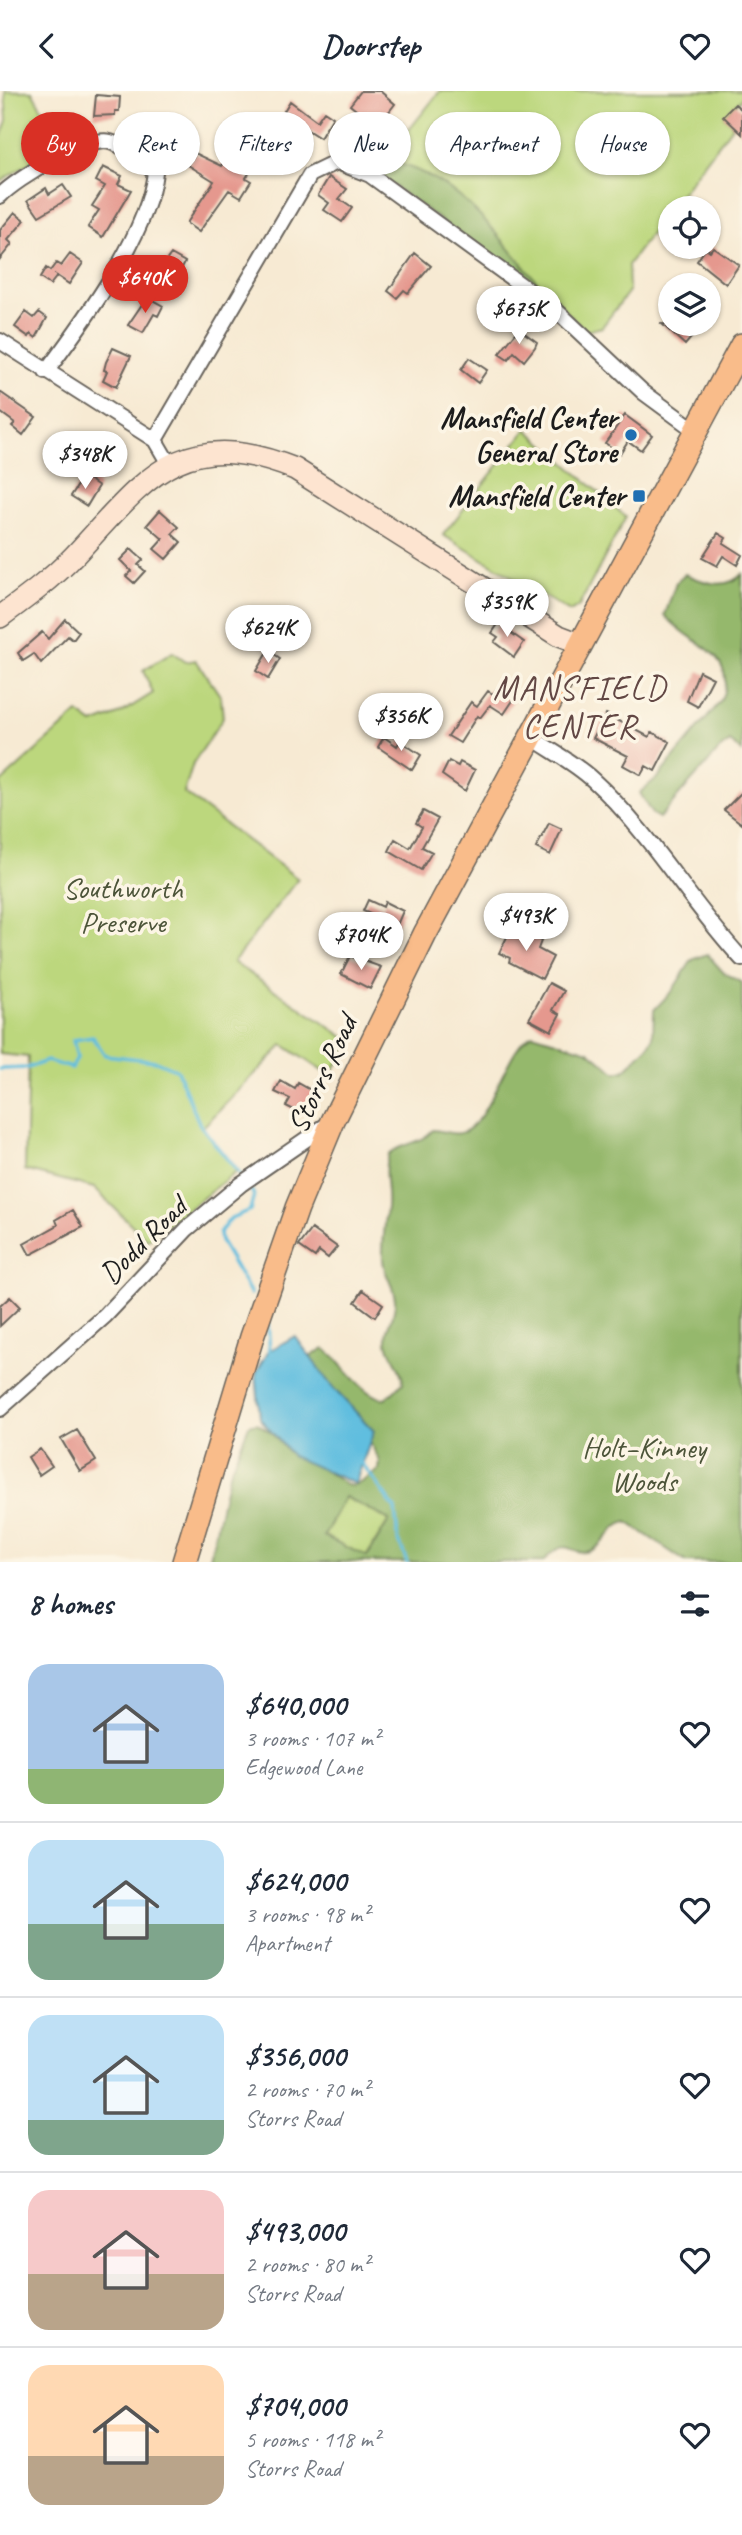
<!DOCTYPE html>
<html lang="en">
<head>
<meta charset="utf-8">
<style>
	body { margin:0; font-family:Caveat,sans-serif; background:#f6f6f7; color:#1f2937; height:100vh; display:flex; flex-direction:column; font-size:26px; white-space:nowrap }
	* { box-sizing:border-box; margin:0 }
	p { font-size:23px; color:#747a83 }
	.icon { flex:none; width:38px; height:38px; fill:none; stroke:currentColor; stroke-width:2; stroke-linecap:round; stroke-linejoin:round }
	.map { position:relative; height:1471px; overflow:hidden }
	.panel { display:flex; flex-direction:column; background:#fff; flex:1 }
	.panel>* { flex:none }
	.guide { position:absolute; left:21px; top:21px; width:700px; height:63px; display:flex; gap:14px }
	.buttons { position:absolute; left:658px; top:105px; display:grid; gap:14px }
	.buttons a { display:grid; place-items:center; width:63px; height:63px; border-radius:50%; background:#fff; box-shadow:0 2px 5px #0004; font-size:35px }
	.price { position:absolute; translate:-50% -60px; padding:0 16px; border-radius:24px; background:#fff; color:#222; font-size:23px; line-height:46px; filter:drop-shadow(0 2px 4px #0008) }
	.price::after { content:''; position:absolute; left:50%; top:42px; width:21px; height:16px; margin-left:-10px; background:inherit; clip-path:polygon(0 0,100% 0,50% 100%) }
	.price.on { background:#d93025; color:#fff }
	ul { padding:0; list-style:none }
	li { display:flex; align-items:center; gap:21px; height:175px; padding:0 28px }
	li+li { border-top:2px solid #e0e1e3 }
	li span { display:grid; place-items:center; flex:none; width:196px; height:140px; border-radius:21px; color:#555 }
	li>.icon { margin-inline-start:auto }
	span .icon { width:84px; height:84px; fill:#fffc; stroke-width:1 }
	li b { font-size:30px }
	h2 { display:flex; justify-content:space-between; align-items:center; height:84px; padding:0 28px; font-size:30px }
	.chip { padding:0 24px; border-radius:32px; background:#fff; box-shadow:0 2px 5px #0004; font-size:24px; line-height:63px }
	.chip.on { background:#d93025; color:#fff }
	header { display:flex; justify-content:space-between; align-items:center; height:91px; padding:0 28px; background:#fff; font-size:32px; font-weight:600 }
	.map>svg:first-child { display:block }
	.green { fill:#bcd77d; stroke:#6c7a4c; stroke-width:2 }
	.forest { fill:#95b86c; stroke:#586a44; stroke-width:2; fill-rule:evenodd }
	.water { fill:#61bedf; stroke:#3e6d7e; stroke-width:2 }
	.lines { fill:none; stroke-linecap:round; stroke-linejoin:round }
	.stream { stroke:#61bedf; stroke-width:3.5 }
	.building { fill:#e5988e }
	.street-casing { stroke:#69645c; stroke-width:18 }
	.secondary-casing { stroke:#69645c; stroke-width:24 }
	.primary-casing { stroke:#69645c; stroke-width:26 }
	.street { stroke:#fff; stroke-width:14 }
	.secondary { stroke:#fde4d0; stroke-width:21 }
	.primary { stroke:#f9bc8a; stroke-width:23 }
	.poi-dot { fill:#1f6fb2; stroke:#fcf5e5; stroke-width:2.5 }
	.labels { text-anchor:middle; dominant-baseline:central; stroke-width:7; stroke-linejoin:round; paint-order:stroke }
	.poi-label { font-size:30px; font-weight:bold; fill:#1c1c1c; stroke:#fcf5e5; text-anchor:end }
	.park-label { font-size:30px; fill:#4c5439; stroke:#fcf5e5 }
	.street-label { font-size:30px; fill:#1c1c1c; stroke:#fcf5e5 }
	.quarter-label { font-size:33px; letter-spacing:2px; fill:#624744; stroke:#fcf5e5 }
</style>
</head>
<body>
<header><svg class="icon" aria-label="back" viewBox="0 0 24 24"><path d="M15 5l-7 7 7 7"/></svg>Doorstep<svg class="icon" aria-label="heart" viewBox="0 0 24 24"><path d="M12 20l-8-8c-3-5 5-10 8-4 3-6 11-1 8 4z"/></svg></header>
<div class="map">
<svg width="742" height="1471" viewBox="0 0 742 1471">
	<rect width="100%" height="100%" fill="#fcf5e5"/>
	<filter id="ink" filterUnits="userSpaceOnUse"><feTurbulence type="fractalNoise" baseFrequency=".0143" numOctaves="2"/><feDisplacementMap in="SourceGraphic" scale="14" xChannelSelector="R" yChannelSelector="G"/><feConvolveMatrix kernelMatrix="1 2 1 2 8 2 1 2 1" color-interpolation-filters="sRGB"/></filter>
	<filter id="wash" filterUnits="userSpaceOnUse"><feTurbulence type="fractalNoise" baseFrequency=".00686" numOctaves="4" result="noise"/><feDisplacementMap in="SourceGraphic" scale="28" xChannelSelector="R" yChannelSelector="G"/><feGaussianBlur stdDeviation="1.57" result="paint"/><feColorMatrix in="noise" values="0 0 0 0 0 0 0 0 0 0 0 0 0 0 0 0 0 1.4 0 .05"/><feComposite in="paint" operator="in"/></filter>
	<g filter="url(#wash)">
		<rect width="100%" height="100%" fill="#f7ead3"/>
		<!-- green -->
		<path class="green" d="M 5,0 L 32,0 L 49,31 L 53,59 L 0,90 L 0,49 L 7,29 Z
			M 440,0 L 742,0 L 742,7 L 724,25 L 733,34 L 628,174 L 629,200 L 602,236 L 586,240 L 535,190 L 385,69 Z
			M 527,338 L 626,426 L 579,515 L 570,521 L 443,444 Z
			M 172,562 L 185,571 L 196,569 L 221,606 L 223,627 L 193,673 L 184,702 L 298,788 L 233,871 L 350,950 L 330,985 L 283,954 L 202,1037 L 237,1080 L 148,1150 L 94,1097 L 25,1079 L 28,966 L 0,963 L 0,692 L 78,622 L 93,633 L 121,622 L 153,602 L 143,580 Z
			M 345,1406 L 389,1429 L 366,1466 L 324,1445 Z"/>
		<!-- forest -->
		<path class="forest" d="M 385,69 C 470,88 501,154 556,212 L 375,82 Z
			M 685,483 C 703,491 727,500 742,483 L 742,661 L 730,651 L 719,659 L 659,727 L 652,723 L 639,702 L 658,686 L 721,610 C 740,559 689,555 665,524 L 676,492 Z
			M 707,863 L 723,881 L 742,892 L 742,1471 L 686,1471 L 627,1431 C 611,1434 607,1452 592,1459 C 570,1469 570,1440 543,1471 L 209,1471 L 228,1385 L 249,1334 L 257,1332 L 272,1342 L 288,1361 L 319,1375 L 346,1394 L 355,1395 L 379,1379 L 380,1370 L 369,1350 L 365,1333 L 331,1296 L 310,1266 L 324,1257 C 342,1271 362,1306 386,1308 L 403,1292 C 402,1274 386,1262 387,1247 C 387,1235 396,1223 395,1210 C 395,1195 384,1185 383,1169 C 382,1152 385,1134 387,1116 C 389,1098 382,1082 388,1063 C 402,1051 420,1054 433,1039 C 441,1039 452,1044 460,1042 C 490,1037 506,952 533,943 L 589,960 L 616,982 L 624,980 L 649,955 L 653,947 L 654,919 L 672,900 L 692,869 ZM 345,1406 L 389,1429 L 367,1466 L 324,1445 Z"/>
		<!-- water -->
		<path class="water" d="M 295,1245 L 333,1297 L 374,1340 L 355,1393 L 292,1365 L 260,1327 L 256,1282 L 269,1260 Z"/>
		<g class="lines">
			<!-- stream -->
			<path class="stream" d="M 0,978 L 27,977 L 47,970 L 72,977 L 77,967 L 73,949 L 93,946 L 105,964 L 156,970 L 177,979 L 200,1034 L 242,1087
				M 247,1093 L 254,1104 L 250,1119 L 231,1127 L 219,1142 L 220,1150 L 251,1203
				M 268,1233 L 270,1262
				M 361,1371 L 395,1418 L 398,1447 L 407,1471"/>
		</g>
		<g id="blocks">
			<!-- building -->
			<path class="building" d="M 361,0 L 380,0 L 395,13 L 377,36 L 350,14 Z
				M 96,4 L 120,6 L 119,20 L 115,20 L 115,24 L 94,25 Z
				M 290,10 L 317,30 L 324,20 L 333,26 L 320,47 L 292,29 L 294,26 L 284,20 Z
				M 735,13 L 742,19 L 742,43 L 723,25 Z
				M 243,58 L 252,64 L 250,67 L 256,71 L 246,87 L 251,90 L 241,106 L 229,99 L 199,141 L 186,132 L 214,90 L 188,74 L 195,62 L 222,75 L 232,59 L 239,64 Z
				M 103,76 L 122,85 L 118,93 L 131,99 L 103,146 L 88,136 L 99,119 L 92,115 L 105,95 L 96,90 Z
				M 329,86 L 347,98 L 339,108 L 352,117 L 342,131 L 324,119 L 329,112 L 318,104 Z
				M 63,94 L 71,106 L 39,125 L 28,109 L 46,97 L 49,103 Z
				M 15,121 L 25,129 L 8,149 L 12,153 L 0,168 L 0,139 Z
				M 713,156 L 739,174 L 726,193 L 697,170 L 706,157 L 710,160 Z
				M 415,162 L 431,175 L 408,202 L 404,199 L 397,207 L 388,200 Z
				M 70,163 L 83,172 L 69,193 L 54,183 L 57,185 L 50,194 L 40,187 L 46,177 L 50,180 L 56,172 L 61,175 Z
				M 171,163 L 185,171 L 174,192 L 157,182 Z
				M 147,206 L 163,215 L 158,225 L 154,223 L 143,242 L 128,234 Z
				M 26,221 L 34,227 L 39,221 L 47,227 L 36,247 L 31,243 L 29,246 L 15,236 Z
				M 662,233 L 703,233 L 685,254 Z
				M 519,238 L 537,251 L 535,256 L 524,270 L 514,261 L 508,269 L 499,263 Z
				M 113,257 L 131,265 L 116,296 L 103,289 L 107,280 L 104,279 L 106,271 Z
				M 469,267 L 487,279 L 478,292 L 461,279 Z
				M 0,301 L 36,326 L 23,344 L 12,335 L 15,332 L 0,321 Z
				M 625,324 L 652,344 L 641,359 L 628,350 L 620,362 L 605,352 Z
				M 84,385 L 99,395 L 87,415 L 71,405 Z
				M 160,419 L 179,436 L 172,443 L 181,451 L 166,468 L 154,458 L 163,448 L 147,434 Z
				M 718,442 L 726,447 L 723,452 L 742,464 L 737,474 L 723,465 L 717,475 L 702,467 Z
				M 131,458 L 143,469 L 138,474 L 145,480 L 134,492 L 126,485 L 131,480 L 120,469 Z
				M 65,528 L 79,541 L 73,549 L 68,545 L 41,573 L 34,563 L 23,570 L 18,562 L 42,541 L 48,548 Z
				M 501,529 L 510,535 L 507,539 L 524,551 L 514,566 L 494,551 L 498,546 L 492,542 Z
				M 268,560 L 280,568 L 268,588 L 256,580 Z
				M 699,580 L 713,587 L 698,616 L 687,610 Z
				M 500,594 L 516,605 L 504,623 L 490,614 L 480,627 L 477,625 L 460,652 L 448,645 L 471,611 L 477,615 L 488,600 L 493,603 Z
				M 606,623 L 649,646 L 652,641 L 670,651 L 655,680 L 646,675 L 641,684 L 623,674 L 628,665 L 593,647 Z
				M 384,646 L 397,655 L 400,650 L 421,664 L 412,679 L 378,656 Z
				M 449,670 L 458,675 L 460,671 L 475,679 L 465,700 L 442,684 Z
				M 742,701 L 742,733 L 724,719 Z
				M 423,720 L 438,728 L 422,756 L 432,761 L 421,779 L 389,760 L 395,748 L 410,757 L 422,736 L 416,732 Z
				M 549,732 L 562,738 L 550,764 L 536,757 Z
				M 368,809 L 383,816 L 385,811 L 403,820 L 397,834 L 363,820 Z
				M 516,837 L 541,850 L 538,858 L 553,866 L 542,888 L 509,871 L 510,867 L 499,862 L 510,840 L 514,841 Z
				M 350,865 L 381,876 L 370,898 L 341,883 Z
				M 549,892 L 564,900 L 553,919 L 560,923 L 551,940 L 529,928 Z
				M 281,990 L 295,998 L 298,992 L 314,1001 L 302,1023 L 286,1015 L 290,1008 L 275,1001 Z
				M 73,1119 L 83,1136 L 30,1164 L 24,1153 L 58,1134 L 56,1129 Z
				M 312,1138 L 337,1156 L 328,1167 L 319,1160 L 315,1166 L 299,1155 Z
				M 363,1199 L 383,1213 L 375,1226 L 355,1211 Z
				M 10,1206 L 20,1216 L 0,1235 L 0,1215 Z
				M 77,1339 L 96,1370 L 80,1380 L 61,1348 Z
				M 40,1358 L 52,1375 L 39,1384 L 28,1366 Z"/>
		</g>
	</g>
	<g filter="url(#ink)">
		<use href="#blocks" fill-opacity="0" stroke="#69645c" stroke-width="2"/>
		<g class="lines">
			<!-- street casing -->
			<g class="street-casing">
				<path id="street" d="M 0,105 C 16,88 88,44 110,51 C 128,56 143,69 155,81 C 148,144 84,230 46,281
					M 0,250 L 155,349 L 169,373
					M 155,349 L 310,84 L 337,71 L 370,84 L 558,221 L 643,301 L 696,340
					M 531,646 C 551,660 575,672 593,689 C 651,742 689,811 742,868
					M 0,1318 L 105,1225 L 187,1138 L 241,1093 L 331,1031"/>
			</g>
			<!-- secondary casing -->
			<g class="secondary-casing">
				<path id="secondary" d="M 0,526 C 26,507 52,488 74,465 C 145,389 180,332 295,378 L 559,545 L 580,553"/>
			</g>
			<!-- primary casing -->
			<g class="primary-casing">
				<path id="primary" d="M 184,1471 L 252,1246 L 297,1117 L 333,1030 L 425,843 L 742,254"/>
			</g>
			<!-- street -->
			<use href="#street" class="street"/>
			<!-- secondary -->
			<use href="#secondary" class="secondary"/>
			<!-- primary -->
			<use href="#primary" class="primary"/>
		</g>
	</g>
	<!-- markers -->
	<g class="poi-dot">
		<circle cx="631" cy="344" r="7"/>
		<rect x="632" y="398" width="14" height="14" rx="3.5"/>
	</g>
	<g class="labels">
		<!-- poi labels -->
		<g class="poi-label">
			<text x="617" y="327">Mansfield Center<tspan x="617" dy="34">General Store</tspan></text>
			<text x="625" y="405">Mansfield Center</text>
		</g>
		<!-- park labels -->
		<g class="park-label">
			<text x="123" y="797">Southworth<tspan x="123" dy="34">Preserve</tspan></text>
			<text x="644" y="1356">Holt–Kinney<tspan x="644" dy="34">Woods</tspan></text>
		</g>
		<!-- street labels -->
		<g class="street-label">
			<text transform="translate(322 983) rotate(-65)">Storrs Road</text>
			<text transform="translate(143 1149) rotate(-45)">Dodd Road</text>
		</g>
		<!-- quarter labels -->
		<g class="quarter-label">
			<text x="580" y="597">MANSFIELD<tspan x="580" dy="38">CENTER</tspan></text>
		</g>
	</g>
</svg>
<div class="buttons">
<a><svg class="icon" aria-label="locate" viewBox="0 0 24 24"><circle cx="12" cy="12" r="6"/><path d="M12 2v4M12 18v4M2 12h4M18 12h4"/></svg></a>
<a><svg class="icon" aria-label="layers" viewBox="0 0 24 24"><path d="M12 4l9 5-9 5-9-5zM3 14l9 5 9-5"/></svg></a>
</div>
<b class="price on" style="left:145px;top:224px">$640K</b>
<b class="price" style="left:519px;top:255px">$675K</b>
<b class="price" style="left:85px;top:400px">$348K</b>
<b class="price" style="left:507px;top:548px">$359K</b>
<b class="price" style="left:268px;top:574px">$624K</b>
<b class="price" style="left:401px;top:662px">$356K</b>
<b class="price" style="left:526px;top:862px">$493K</b>
<b class="price" style="left:361px;top:881px">$704K</b>
<div class="guide">
<a class="chip on">Buy</a>
<a class="chip">Rent</a>
<a class="chip">Filters</a>
<a class="chip">New</a>
<a class="chip">Apartment</a>
<a class="chip">House</a>
</div>
</div>
<section class="panel">
<h2>8 homes<svg class="icon" aria-label="filters" viewBox="0 0 24 24"><path d="M4 7h16M4 17h16"/><circle cx="9" cy="7" r="2"/><circle cx="15" cy="17" r="2"/></svg></h2>
<ul>
<li><span style="background:linear-gradient(#a9c7e8 75%,#8fb573 0)"><svg class="icon" aria-label="home" viewBox="0 0 24 24"><path d="M3 11l9-7 9 7M6 9v11h12V9"/></svg></span><div><b>$640,000</b><p>3 rooms · 107 m²</p><p>Edgewood Lane</p></div><svg class="icon" aria-label="heart" viewBox="0 0 24 24"><path d="M12 20l-8-8c-3-5 5-10 8-4 3-6 11-1 8 4z"/></svg></li>
<li><span style="background:linear-gradient(#bfe0f5 60%,#7fa58c 0)"><svg class="icon" aria-label="home" viewBox="0 0 24 24"><path d="M3 11l9-7 9 7M6 9v11h12V9"/></svg></span><div><b>$624,000</b><p>3 rooms · 98 m²</p><p>Apartment</p></div><svg class="icon" aria-label="heart" viewBox="0 0 24 24"><path d="M12 20l-8-8c-3-5 5-10 8-4 3-6 11-1 8 4z"/></svg></li>
<li><span style="background:linear-gradient(#bfe0f5 75%,#7fa58c 0)"><svg class="icon" aria-label="home" viewBox="0 0 24 24"><path d="M3 11l9-7 9 7M6 9v11h12V9"/></svg></span><div><b>$356,000</b><p>2 rooms · 70 m²</p><p>Storrs Road</p></div><svg class="icon" aria-label="heart" viewBox="0 0 24 24"><path d="M12 20l-8-8c-3-5 5-10 8-4 3-6 11-1 8 4z"/></svg></li>
<li><span style="background:linear-gradient(#f6c9c9 60%,#b9a48a 0)"><svg class="icon" aria-label="home" viewBox="0 0 24 24"><path d="M3 11l9-7 9 7M6 9v11h12V9"/></svg></span><div><b>$493,000</b><p>2 rooms · 80 m²</p><p>Storrs Road</p></div><svg class="icon" aria-label="heart" viewBox="0 0 24 24"><path d="M12 20l-8-8c-3-5 5-10 8-4 3-6 11-1 8 4z"/></svg></li>
<li><span style="background:linear-gradient(#ffd9b3 65%,#b9a48a 0)"><svg class="icon" aria-label="home" viewBox="0 0 24 24"><path d="M3 11l9-7 9 7M6 9v11h12V9"/></svg></span><div><b>$704,000</b><p>5 rooms · 118 m²</p><p>Storrs Road</p></div><svg class="icon" aria-label="heart" viewBox="0 0 24 24"><path d="M12 20l-8-8c-3-5 5-10 8-4 3-6 11-1 8 4z"/></svg></li>
</ul>
</section>
</body>
</html>
